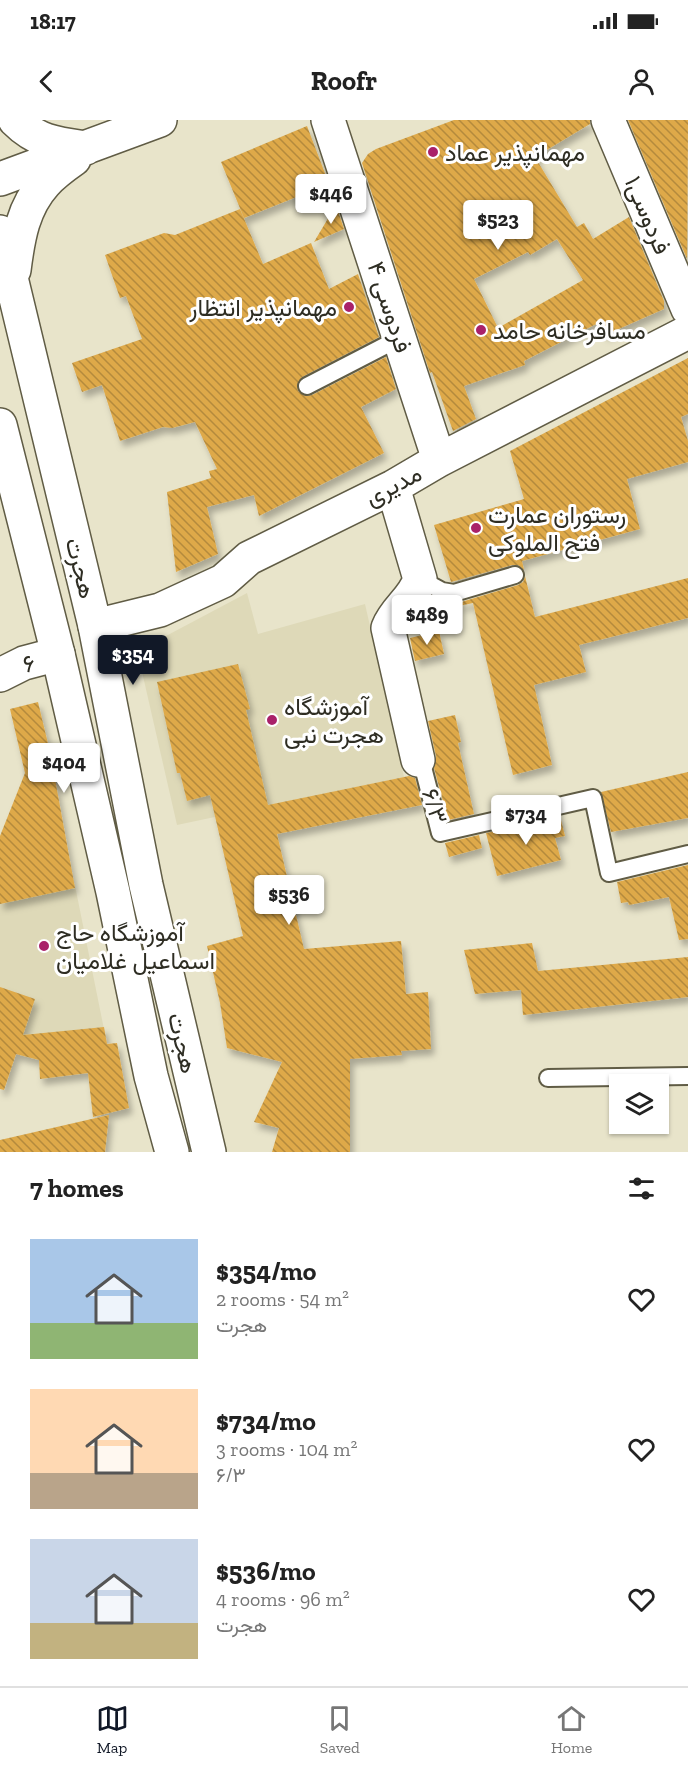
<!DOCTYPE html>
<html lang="en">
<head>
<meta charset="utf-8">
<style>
	body { margin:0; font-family:"Zilla Slab",Vazirmatn,serif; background:#f6f6f6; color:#222; height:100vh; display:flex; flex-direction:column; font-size:22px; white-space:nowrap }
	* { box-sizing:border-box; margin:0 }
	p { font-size:20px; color:#767676 }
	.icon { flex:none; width:33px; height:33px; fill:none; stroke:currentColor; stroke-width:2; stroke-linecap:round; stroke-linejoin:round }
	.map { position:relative; height:1032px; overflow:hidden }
	.panel { display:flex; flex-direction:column; background:#fff; flex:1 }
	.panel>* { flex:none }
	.tools { position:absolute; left:609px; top:954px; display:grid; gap:12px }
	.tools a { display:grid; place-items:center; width:60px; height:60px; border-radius:0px; background:#fff; box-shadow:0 2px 4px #0004; font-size:30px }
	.price { position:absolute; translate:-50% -51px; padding:0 14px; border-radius:6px; background:#fff; color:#222; font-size:20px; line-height:39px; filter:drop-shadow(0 2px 3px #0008) }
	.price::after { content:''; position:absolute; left:50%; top:36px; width:18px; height:14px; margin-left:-9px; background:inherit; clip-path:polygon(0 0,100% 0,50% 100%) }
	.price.on { background:#111827; color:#fff }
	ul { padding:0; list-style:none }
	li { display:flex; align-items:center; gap:18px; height:150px; padding:0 30px }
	li span { display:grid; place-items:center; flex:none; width:168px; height:120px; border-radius:0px; color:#555 }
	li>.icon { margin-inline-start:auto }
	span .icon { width:72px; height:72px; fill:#fffc; stroke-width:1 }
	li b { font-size:26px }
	h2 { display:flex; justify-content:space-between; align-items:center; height:72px; padding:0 30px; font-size:26px }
	.status { display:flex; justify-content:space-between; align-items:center; height:42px; padding:0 30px; background:#fff; direction:ltr }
	.status svg { height:16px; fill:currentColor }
	header { display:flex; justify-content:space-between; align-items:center; height:78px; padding:0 30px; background:#fff; font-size:27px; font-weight:700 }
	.tab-bar { display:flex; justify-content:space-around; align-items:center; height:84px; border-top:2px solid #e0e0e0; background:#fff; font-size:16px; color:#767676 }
	.tab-bar a { display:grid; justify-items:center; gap:3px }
	.tab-bar .on { color:#111827 }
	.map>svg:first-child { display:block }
	.built { fill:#ded9b8 }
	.building { fill:url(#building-back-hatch); fill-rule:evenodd; filter:url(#shadow) }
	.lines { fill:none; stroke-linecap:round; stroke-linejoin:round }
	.lane-casing { stroke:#605c45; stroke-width:20 }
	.street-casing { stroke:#605c45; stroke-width:36 }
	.secondary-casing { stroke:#605c45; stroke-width:36 }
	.lane { stroke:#fff; stroke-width:16 }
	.street { stroke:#fff; stroke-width:33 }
	.secondary { stroke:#fff; stroke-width:33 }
	.poi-dot { fill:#a92169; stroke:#fff; stroke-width:2 }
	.labels { text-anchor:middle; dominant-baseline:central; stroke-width:6; stroke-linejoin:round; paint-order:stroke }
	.poi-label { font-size:24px; fill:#2e2d23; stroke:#fff; text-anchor:start }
	.street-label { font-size:24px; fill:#2e2d23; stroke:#fff }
</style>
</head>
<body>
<div class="status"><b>18:17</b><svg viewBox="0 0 49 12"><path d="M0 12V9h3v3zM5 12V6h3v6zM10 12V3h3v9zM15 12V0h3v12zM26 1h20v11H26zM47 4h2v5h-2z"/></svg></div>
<header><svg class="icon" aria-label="back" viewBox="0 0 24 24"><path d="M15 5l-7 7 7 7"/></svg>Roofr<svg class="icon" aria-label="person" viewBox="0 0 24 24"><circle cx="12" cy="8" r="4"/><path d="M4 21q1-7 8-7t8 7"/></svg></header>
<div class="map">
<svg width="688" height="1032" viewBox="0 0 688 1032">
	<defs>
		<pattern id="building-back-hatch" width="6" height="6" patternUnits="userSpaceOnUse" patternTransform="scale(1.5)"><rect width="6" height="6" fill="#dea94a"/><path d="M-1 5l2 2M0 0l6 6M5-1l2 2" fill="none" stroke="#b48a3d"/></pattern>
		<filter id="shadow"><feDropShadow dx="3.5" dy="6" stdDeviation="3" flood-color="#0004"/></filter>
	</defs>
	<rect width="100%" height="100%" fill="#e8e4ca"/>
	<!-- built -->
	<path class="built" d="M 247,473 L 258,514 L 365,484 L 404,657 L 177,705 L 140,543 L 149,525 Z
		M 70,741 L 107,924 L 16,934 L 0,934 L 0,758 Z"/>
	<!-- building -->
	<path class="building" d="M 454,0 L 590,0 L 590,4 L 535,37 L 577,107 L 584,103 L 593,119 L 629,97 L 664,181 L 664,189 L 605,215 L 600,202 L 524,241 L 525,245 L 464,266 L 476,299 L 453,311 L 432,252 L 430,253 L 362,43 L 368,34 L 376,29 ZM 557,119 L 583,160 L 498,208 L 474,159 L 528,132 L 530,135 Z
		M 628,0 L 688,0 L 687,139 Z
		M 307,6 L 329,64 L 244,98 L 221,42 Z
		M 336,85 L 344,109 L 314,122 Z
		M 240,89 L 263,144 L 311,123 L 329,169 L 358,154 L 379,217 L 302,257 L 297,265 L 298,271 L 306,276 L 312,275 L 386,237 L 396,269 L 361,287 L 384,333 L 259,396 L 254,375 L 207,387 L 218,434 L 176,452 L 167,372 L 211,358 L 209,351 L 217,349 L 195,302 L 172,308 L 163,307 L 120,321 L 102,265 L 82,272 L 72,243 L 142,219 L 126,176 L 120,178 L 105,135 L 164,113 L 175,115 Z
		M 688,238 L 688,294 L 681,297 L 688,321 L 688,342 L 627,359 L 640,409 L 522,441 L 524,450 L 518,445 L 512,445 L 451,462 L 434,405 L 524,379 L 510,331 Z
		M 525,456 L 535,497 L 688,458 L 688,498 L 579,525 L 586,552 L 534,565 L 552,645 L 513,655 L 473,483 L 459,486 L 458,483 L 518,465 L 523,462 Z
		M 439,511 L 444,534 L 415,541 L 410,518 Z
		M 238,544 L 250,589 L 246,590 L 268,685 L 409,656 L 415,658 L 422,685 L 277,714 L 304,829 L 401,821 L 406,874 L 428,872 L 431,929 L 401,931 L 402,935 L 350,939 L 350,1032 L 272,1032 L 279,1008 L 254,1002 L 282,942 L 227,928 L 220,883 L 207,826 L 243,816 L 210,675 L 187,681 L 180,653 L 177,653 L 157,562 Z
		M 38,582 L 50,632 L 75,768 L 0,784 L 0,716 L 25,653 L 10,589 Z
		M 455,595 L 461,622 L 458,623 L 474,694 L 448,700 L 434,648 L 436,636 L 428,601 Z
		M 688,652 L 688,698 L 611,712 L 601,672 Z
		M 560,696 L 565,716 L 555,718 L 561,740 L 497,756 L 486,713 Z
		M 479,715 L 482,728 L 449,737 L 445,723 Z
		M 688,745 L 688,819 L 679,820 L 669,777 L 629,785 L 628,782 L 621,783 L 617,762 Z
		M 532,823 L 538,851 L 688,837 L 688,877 L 523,895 L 521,870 L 475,874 L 464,830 Z
		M 0,867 L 35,879 L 23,915 L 104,907 L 107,924 L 117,923 L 129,988 L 93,997 L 88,953 L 40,959 L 39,940 L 16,934 L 4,970 L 0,969 Z
		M 109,995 L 105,1032 L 0,1032 L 0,1020 Z"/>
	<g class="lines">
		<!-- lane casing -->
		<g class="lane-casing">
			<path id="lane" d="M 307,266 L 400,218
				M 420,459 L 442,471 L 454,473 L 515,455
				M 418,640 L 424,651 L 440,713 L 593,678 L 609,753 L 688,734
				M 548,958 L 688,956"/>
		</g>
		<!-- street casing -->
		<g class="street-casing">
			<path id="street" d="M 328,0 L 439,340
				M 608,0 L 688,189
				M 393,367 L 420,459 C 414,479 395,489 388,508 L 418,640
				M 95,506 L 160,490 L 223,461 L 249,438 L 393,367 L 439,340 L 688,212
				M 0,555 L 24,543 L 58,534"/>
		</g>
		<!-- secondary casing -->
		<g class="secondary-casing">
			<path id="secondary" d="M 15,0 C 37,22 57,24 86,28
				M 0,59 L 160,0
				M 0,112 L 95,506 L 146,765 L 209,1032
				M 14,150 C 18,118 23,87 45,63 C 53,54 64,46 74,39
				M 0,305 L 58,534 L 113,772 L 151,956 L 172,1032"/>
		</g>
		<!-- lane -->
		<use href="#lane" class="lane"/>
		<!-- street -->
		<use href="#street" class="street"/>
		<!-- secondary -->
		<use href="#secondary" class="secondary"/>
	</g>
	<!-- markers -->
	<g class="poi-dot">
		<circle cx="433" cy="32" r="6"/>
		<circle cx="349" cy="187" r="6"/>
		<circle cx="481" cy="210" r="6"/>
		<circle cx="476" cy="408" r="6"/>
		<circle cx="272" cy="600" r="6"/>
		<circle cx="44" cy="826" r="6"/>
	</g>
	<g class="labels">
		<!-- poi labels -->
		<g class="poi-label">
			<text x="445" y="32">مهمانپذیر عماد</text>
			<text x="337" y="187" text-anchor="end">مهمانپذير انتظار</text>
			<text x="493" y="210">مسافرخانه حامد</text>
			<text x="488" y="394">رستوران عمارت<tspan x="488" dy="28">فتح الملوکی</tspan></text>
			<text x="284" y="586">آموزشگاه<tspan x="284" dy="28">هجرت نبی</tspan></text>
			<text x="56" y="812">آموزشگاه حاج<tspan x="56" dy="28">اسماعیل غلامیان</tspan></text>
		</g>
		<!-- street labels -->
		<g class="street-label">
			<text transform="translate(648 95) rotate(67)">فردوسی۱</text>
			<text transform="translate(390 187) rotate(72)">فردوسی ۴</text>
			<text transform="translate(393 365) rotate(-28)">مدیری</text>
			<text transform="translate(81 448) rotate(76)">هجرت</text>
			<text transform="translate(29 543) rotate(-19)">۶</text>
			<text transform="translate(435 686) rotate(72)">۶/۳</text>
			<text transform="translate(183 923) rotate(77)">هجرت</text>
		</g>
	</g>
</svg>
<div class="tools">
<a><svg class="icon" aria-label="layers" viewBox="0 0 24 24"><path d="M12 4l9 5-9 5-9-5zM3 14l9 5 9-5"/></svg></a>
</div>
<b class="price" style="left:331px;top:105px">$446</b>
<b class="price" style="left:498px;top:131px">$523</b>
<b class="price" style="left:427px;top:526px">$489</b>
<b class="price on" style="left:133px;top:566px">$354</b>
<b class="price" style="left:64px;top:674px">$404</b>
<b class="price" style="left:526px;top:726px">$734</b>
<b class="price" style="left:289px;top:806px">$536</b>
</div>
<section class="panel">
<h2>7 homes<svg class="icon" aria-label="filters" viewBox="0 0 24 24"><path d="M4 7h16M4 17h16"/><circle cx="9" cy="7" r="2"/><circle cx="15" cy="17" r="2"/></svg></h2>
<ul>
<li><span style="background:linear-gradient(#a9c7e8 70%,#8fb573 0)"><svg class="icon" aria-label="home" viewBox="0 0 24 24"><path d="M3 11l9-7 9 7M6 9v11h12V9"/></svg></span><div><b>$354/mo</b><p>2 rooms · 54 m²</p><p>هجرت</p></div><svg class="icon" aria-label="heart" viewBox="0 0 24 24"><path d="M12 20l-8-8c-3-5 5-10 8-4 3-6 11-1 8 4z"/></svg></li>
<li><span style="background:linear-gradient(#ffd9b3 70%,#b9a48a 0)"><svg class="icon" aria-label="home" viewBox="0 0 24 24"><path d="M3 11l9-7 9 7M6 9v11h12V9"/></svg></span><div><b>$734/mo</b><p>3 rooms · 104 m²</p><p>۶/۳</p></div><svg class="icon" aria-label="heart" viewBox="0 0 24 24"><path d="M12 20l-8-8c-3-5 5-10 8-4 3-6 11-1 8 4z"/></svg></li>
<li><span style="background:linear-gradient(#c9d6e8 70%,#c2b280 0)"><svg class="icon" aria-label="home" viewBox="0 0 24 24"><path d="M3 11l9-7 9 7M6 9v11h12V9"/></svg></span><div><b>$536/mo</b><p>4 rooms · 96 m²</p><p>هجرت</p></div><svg class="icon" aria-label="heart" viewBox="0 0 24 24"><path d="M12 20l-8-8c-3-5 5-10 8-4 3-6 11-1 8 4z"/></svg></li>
</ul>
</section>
<nav class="tab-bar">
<a class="on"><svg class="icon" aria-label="map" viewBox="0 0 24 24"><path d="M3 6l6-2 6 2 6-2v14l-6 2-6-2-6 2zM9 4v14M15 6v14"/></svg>Map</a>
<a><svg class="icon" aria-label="saved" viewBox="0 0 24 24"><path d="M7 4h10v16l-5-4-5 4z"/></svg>Saved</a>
<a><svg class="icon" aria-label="home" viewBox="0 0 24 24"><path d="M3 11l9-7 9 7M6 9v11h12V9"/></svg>Home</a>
</nav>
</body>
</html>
